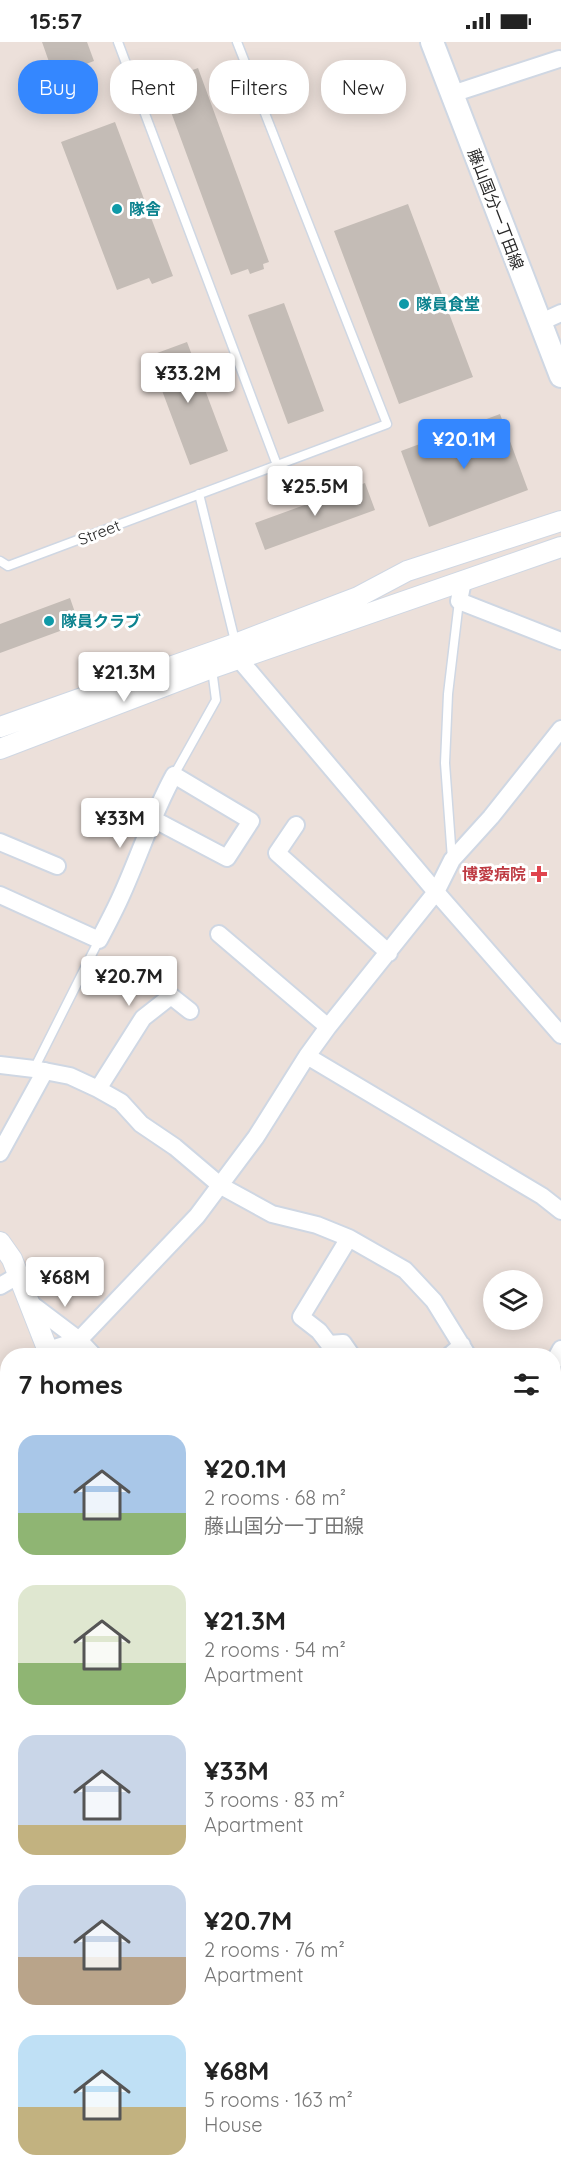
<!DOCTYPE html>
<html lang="en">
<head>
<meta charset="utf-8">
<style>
	body { margin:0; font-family:Quicksand,"Noto Sans JP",sans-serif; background:#f2f2f2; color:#222; height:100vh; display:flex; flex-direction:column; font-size:22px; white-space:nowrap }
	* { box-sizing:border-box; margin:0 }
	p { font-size:20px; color:#767676 }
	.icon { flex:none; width:33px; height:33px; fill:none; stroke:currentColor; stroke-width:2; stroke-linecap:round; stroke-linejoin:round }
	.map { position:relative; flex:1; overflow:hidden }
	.sheet { position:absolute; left:0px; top:1306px; width:561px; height:836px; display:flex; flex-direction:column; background:#fff; border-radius:24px 24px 0 0; box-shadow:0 3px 15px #0003 }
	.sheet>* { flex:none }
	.banner { position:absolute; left:18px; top:18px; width:525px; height:54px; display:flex; gap:12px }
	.fabs { position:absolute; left:483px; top:1228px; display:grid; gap:12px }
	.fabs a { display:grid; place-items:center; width:60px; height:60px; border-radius:50%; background:#fff; box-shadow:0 3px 15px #0003; font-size:30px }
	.price { position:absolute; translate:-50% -51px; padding:0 14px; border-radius:6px; background:#fff; color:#222; font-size:20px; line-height:39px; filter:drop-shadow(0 2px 3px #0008) }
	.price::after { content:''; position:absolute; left:50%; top:36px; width:18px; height:14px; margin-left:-9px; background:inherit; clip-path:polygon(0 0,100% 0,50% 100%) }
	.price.on { background:#3487ff; color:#fff }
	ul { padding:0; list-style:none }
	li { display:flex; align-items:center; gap:18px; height:150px; padding:0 18px }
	li span { display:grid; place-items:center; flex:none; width:168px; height:120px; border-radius:18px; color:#555 }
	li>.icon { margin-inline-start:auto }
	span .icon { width:72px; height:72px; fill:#fffc; stroke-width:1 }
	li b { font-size:26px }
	h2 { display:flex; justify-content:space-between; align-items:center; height:72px; padding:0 18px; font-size:26px }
	.chip { padding:0 21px; border-radius:24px; background:#fff; box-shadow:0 3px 15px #0003; font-size:21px; line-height:54px }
	.chip.on { background:#3487ff; color:#fff }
	.status { display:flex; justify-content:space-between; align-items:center; height:42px; padding:0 30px; background:#fff; direction:ltr }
	.status svg { height:16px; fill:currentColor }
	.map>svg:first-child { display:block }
	.building { fill:#c4bcb6 }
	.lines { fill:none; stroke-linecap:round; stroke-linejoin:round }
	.service-casing { stroke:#cfd7e3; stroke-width:11 }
	.minor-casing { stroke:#cfd7e3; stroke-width:20 }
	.tertiary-casing { stroke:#cfd7e3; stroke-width:22 }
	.secondary-casing { stroke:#cfd7e3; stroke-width:26 }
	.service { stroke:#fff; stroke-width:8 }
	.minor { stroke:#fff; stroke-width:16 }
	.tertiary { stroke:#fff; stroke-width:20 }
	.secondary { stroke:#fff; stroke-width:22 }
	.culture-dot { fill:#0f9aa8; stroke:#fff; stroke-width:2 }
	.health-dot { fill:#e0444e; stroke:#fff; stroke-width:2 }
	.labels { text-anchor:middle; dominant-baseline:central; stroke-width:6; stroke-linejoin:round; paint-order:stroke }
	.culture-label { font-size:16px; font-weight:bold; fill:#0d838f; stroke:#fff; text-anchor:start }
	.street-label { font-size:16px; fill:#292929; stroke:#fff }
	.health-label { font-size:16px; font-weight:bold; fill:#be3a42; stroke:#fff; text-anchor:end }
</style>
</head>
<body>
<div class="status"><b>15:57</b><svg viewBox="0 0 49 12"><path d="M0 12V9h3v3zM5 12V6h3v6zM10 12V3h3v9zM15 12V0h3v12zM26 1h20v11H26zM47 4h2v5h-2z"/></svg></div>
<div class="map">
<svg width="561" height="2141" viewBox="0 0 561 2141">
	<rect width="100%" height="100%" fill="#ece0da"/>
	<!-- building -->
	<path class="building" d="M 42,0 L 87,0 L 94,19 L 54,34 Z
		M 198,26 L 269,220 L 263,222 L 264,227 L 250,232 L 248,227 L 231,233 L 160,40 Z
		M 115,80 L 173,234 L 152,242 L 149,236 L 117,248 L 61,100 Z
		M 408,162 L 473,335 L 399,362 L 334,189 Z
		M 284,261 L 324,369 L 288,382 L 248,273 Z
		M 187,300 L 228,409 L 190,423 L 149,314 Z
		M 500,372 L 528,448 L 429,485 L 401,409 Z
		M 365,441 L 375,468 L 265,508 L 255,481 Z
		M 70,556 L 79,582 L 0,611 L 0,582 Z"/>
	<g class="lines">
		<!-- service casing -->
		<g class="service-casing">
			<path id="service" d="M 118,0 L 277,423
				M 199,452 L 236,603
				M 0,519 L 8,524 L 387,382 L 237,0
				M 174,733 L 216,658 L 212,627
				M 452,817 L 445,721 L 448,652 L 459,559
				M 34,1027 L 99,898
				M 0,1386 L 8,1378
				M 99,2141 L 120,2137 L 161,2137"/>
		</g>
		<!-- minor casing -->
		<g class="minor-casing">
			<path id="minor" d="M 452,52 L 559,17
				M 539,281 L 561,271
				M 463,539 L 459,559 L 561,599
				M 239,617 L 436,850 L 561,993
				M 296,783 L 277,811 L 389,911
				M 0,800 L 57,824
				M 0,853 L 99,898 C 107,883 115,868 122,852 C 140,812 153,771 174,733 L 251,779 L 227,816 L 153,777
				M 219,892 L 328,985
				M 307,1014 L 542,1154 L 561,1169
				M 0,1023 L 34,1027 L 70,1034 L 98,1047 L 121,1060 L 141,1082 L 175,1105 L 221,1144 L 272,1172 L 317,1183 L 349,1196 L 405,1228 L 434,1259 L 468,1314
				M 98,1047 L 143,976 L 171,954 L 190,969
				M 0,1111 L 45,1029
				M 349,1196 L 301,1275 L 319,1289 L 329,1302 L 343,1301 L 352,1314
				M 0,1244 L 19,1233
				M 30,1261 L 79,1298 L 94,1314
				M 48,1308 L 79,1298 L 197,1174 L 256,1095 L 307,1014 L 328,985 L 436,850 L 452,818 L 491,775 L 561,687
				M 449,1314 L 462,1303
				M 554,1320 L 561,1307
				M 0,1500 L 8,1504
				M 554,1504 L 561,1508
				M 554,1757 L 561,1745
				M 554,1795 L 561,1802
				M 0,1838 L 8,1837
				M 0,2056 L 8,2049
				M 554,2069 L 561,2075
				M 482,2141 L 488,2134"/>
		</g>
		<!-- tertiary casing -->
		<g class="tertiary-casing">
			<path id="tertiary" d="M 0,685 L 235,602 L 358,555 L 407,529 L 561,479
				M 0,707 L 212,626 L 561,505
				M 0,1200 L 12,1217 L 50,1314
				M 349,2134 L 352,2141
				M 316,2141 L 322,2134"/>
		</g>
		<!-- secondary casing -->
		<g class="secondary-casing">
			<path id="secondary" d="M 432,0 L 561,334"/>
		</g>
		<!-- service -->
		<use href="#service" class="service"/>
		<!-- minor -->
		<use href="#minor" class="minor"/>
		<!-- tertiary -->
		<use href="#tertiary" class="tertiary"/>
		<!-- secondary -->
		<use href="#secondary" class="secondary"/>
	</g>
	<!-- markers -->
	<g class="culture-dot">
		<circle cx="117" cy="167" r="6"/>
		<circle cx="404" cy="262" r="6"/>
		<circle cx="49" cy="579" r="6"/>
	</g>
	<path class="health-dot" d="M536 823h6v6h6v6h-6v6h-6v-6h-6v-6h6z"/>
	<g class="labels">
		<!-- culture labels -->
		<g class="culture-label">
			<text x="129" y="167">隊舎</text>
			<text x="416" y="262">隊員食堂</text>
			<text x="61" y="579">隊員クラブ</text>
		</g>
		<!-- street labels -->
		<g class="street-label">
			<text transform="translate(496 167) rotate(69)">藤山国分一丁田線</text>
			<text transform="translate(99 490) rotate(-21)">Street</text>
		</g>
		<!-- health labels -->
		<g class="health-label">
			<text x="526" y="832">博愛病院</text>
		</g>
	</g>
</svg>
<div class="fabs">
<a><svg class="icon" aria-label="layers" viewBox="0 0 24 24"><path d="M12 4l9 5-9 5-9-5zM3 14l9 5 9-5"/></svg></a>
</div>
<b class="price" style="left:188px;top:362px">¥33.2M</b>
<b class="price on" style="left:464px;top:428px">¥20.1M</b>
<b class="price" style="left:315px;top:475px">¥25.5M</b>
<b class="price" style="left:124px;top:661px">¥21.3M</b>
<b class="price" style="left:120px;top:807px">¥33M</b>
<b class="price" style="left:129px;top:965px">¥20.7M</b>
<b class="price" style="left:65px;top:1266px">¥68M</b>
<div class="banner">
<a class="chip on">Buy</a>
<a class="chip">Rent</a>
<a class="chip">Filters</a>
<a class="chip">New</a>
</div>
<section class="sheet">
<h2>7 homes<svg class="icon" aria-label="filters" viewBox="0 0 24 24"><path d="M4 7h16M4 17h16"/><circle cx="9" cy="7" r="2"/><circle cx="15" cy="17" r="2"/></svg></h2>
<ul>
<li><span style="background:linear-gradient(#a9c7e8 65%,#8fb573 0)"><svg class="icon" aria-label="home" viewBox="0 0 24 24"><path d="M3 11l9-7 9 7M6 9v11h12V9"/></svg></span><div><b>¥20.1M</b><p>2 rooms · 68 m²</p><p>藤山国分一丁田線</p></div></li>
<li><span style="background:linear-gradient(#dfe7d0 65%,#8fb573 0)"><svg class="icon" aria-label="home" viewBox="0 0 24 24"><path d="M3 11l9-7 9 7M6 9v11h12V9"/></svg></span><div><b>¥21.3M</b><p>2 rooms · 54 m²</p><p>Apartment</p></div></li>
<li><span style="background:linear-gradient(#c9d6e8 75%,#c2b280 0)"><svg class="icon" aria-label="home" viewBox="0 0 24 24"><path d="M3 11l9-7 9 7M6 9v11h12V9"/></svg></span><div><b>¥33M</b><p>3 rooms · 83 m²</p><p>Apartment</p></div></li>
<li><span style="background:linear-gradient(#c9d6e8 60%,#b9a48a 0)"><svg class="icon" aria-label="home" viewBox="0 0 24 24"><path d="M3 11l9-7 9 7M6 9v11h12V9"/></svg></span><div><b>¥20.7M</b><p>2 rooms · 76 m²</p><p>Apartment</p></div></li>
<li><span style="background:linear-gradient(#bfe0f5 60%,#c2b280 0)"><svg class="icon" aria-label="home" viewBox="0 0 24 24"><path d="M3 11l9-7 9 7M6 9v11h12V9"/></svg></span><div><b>¥68M</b><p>5 rooms · 163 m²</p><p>House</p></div></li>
</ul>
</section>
</div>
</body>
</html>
